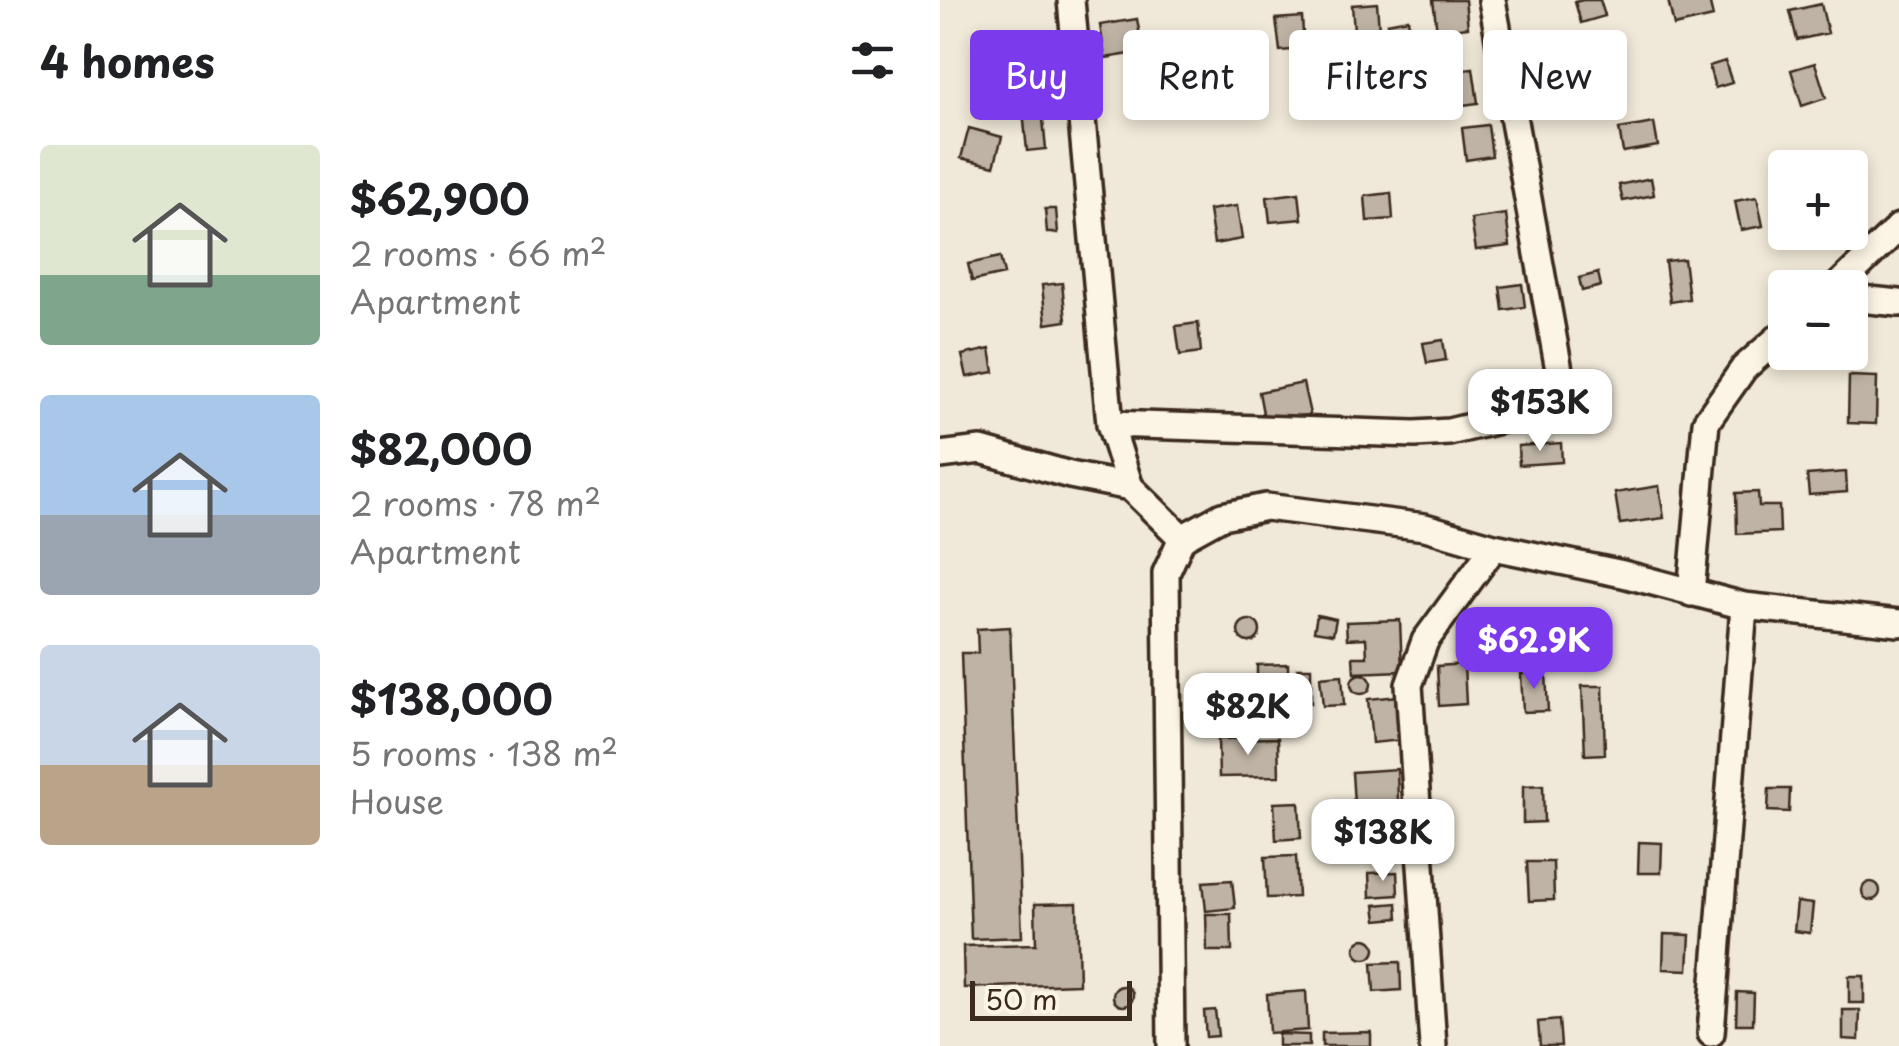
<!DOCTYPE html>
<html lang="en">
<head>
<meta charset="utf-8">
<style>
	body { margin:0; font-family:"Playpen Sans",sans-serif; background:#f2f2f2; color:#202124; height:100vh; display:flex; flex-direction:column; font-size:38px; white-space:nowrap }
	* { box-sizing:border-box; margin:0 }
	p { font-size:32px; color:#757577 }
	.icon { flex:none; width:55px; height:55px; fill:none; stroke:currentColor; stroke-width:2; stroke-linecap:round; stroke-linejoin:round }
	.map { position:relative; flex:1; overflow:hidden }
	.details { display:flex; flex-direction:column; background:#fff; width:940px }
	.details>* { flex:none }
	.banner { position:absolute; left:30px; top:30px; width:778px; height:90px; display:flex; gap:20px }
	.tools { position:absolute; left:828px; top:150px; display:grid; gap:20px }
	.tools a { display:grid; place-items:center; width:100px; height:100px; border-radius:10px; background:#fff; box-shadow:0 5px 15px #0003; font-size:50px }
	.scale { position:absolute; left:30px; bottom:25px; width:162px; box-sizing:border-box; padding-left:10px; border:5px solid #3b2a1e; border-top:0; font-size:28px; line-height:35px; white-space:nowrap; color:#3b2a1e; -webkit-text-stroke:8px #fcf5e5; paint-order:stroke }
	.price { position:absolute; translate:-50% -85px; padding:0 22px; border-radius:20px; background:#fff; color:#222; font-size:32px; line-height:65px; filter:drop-shadow(0 2px 5px #0008) }
	.price::after { content:''; position:absolute; left:50%; top:60px; width:30px; height:22px; margin-left:-15px; background:inherit; clip-path:polygon(0 0,100% 0,50% 100%) }
	.price.active { background:#7c3aed; color:#fff }
	ul { padding:0; list-style:none }
	li { display:flex; align-items:center; gap:30px; height:250px; padding:0 40px }
	li span { display:grid; place-items:center; flex:none; width:280px; height:200px; border-radius:10px; color:#555 }
	li>.icon { margin-inline-start:auto }
	span .icon { width:120px; height:120px; fill:#fffc; stroke-width:1 }
	li b { font-size:42px }
	h2 { display:flex; justify-content:space-between; align-items:center; height:120px; padding:0 40px; font-size:42px }
	.tag { padding:0 35px; border-radius:10px; background:#fff; box-shadow:0 5px 15px #0003; font-size:35px; line-height:90px }
	.tag.active { background:#7c3aed; color:#fff }
	main { display:flex; flex:1; min-height:0 }
	.map>svg:first-child { display:block }
	.building { fill:#beb3a4; stroke:#3b2a1e; stroke-width:2.5 }
	.lines { fill:none; stroke-linecap:round; stroke-linejoin:round }
	.minor-casing { stroke:#3b2a1e; stroke-width:32 }
	.minor { stroke:#fcf5e5; stroke-width:25 }
</style>
</head>
<body>
<main>
<section class="details">
<h2>4 homes<svg class="icon" aria-label="filters" viewBox="0 0 24 24"><path d="M4 7h16M4 17h16"/><circle cx="9" cy="7" r="2"/><circle cx="15" cy="17" r="2"/></svg></h2>
<ul>
<li><span style="background:linear-gradient(#dfe7d0 65%,#7fa58c 0)"><svg class="icon" aria-label="home" viewBox="0 0 24 24"><path d="M3 11l9-7 9 7M6 9v11h12V9"/></svg></span><div><b>$62,900</b><p>2 rooms · 66 m²</p><p>Apartment</p></div></li>
<li><span style="background:linear-gradient(#a9c7e8 60%,#9aa5b1 0)"><svg class="icon" aria-label="home" viewBox="0 0 24 24"><path d="M3 11l9-7 9 7M6 9v11h12V9"/></svg></span><div><b>$82,000</b><p>2 rooms · 78 m²</p><p>Apartment</p></div></li>
<li><span style="background:linear-gradient(#c9d6e8 60%,#b9a48a 0)"><svg class="icon" aria-label="home" viewBox="0 0 24 24"><path d="M3 11l9-7 9 7M6 9v11h12V9"/></svg></span><div><b>$138,000</b><p>5 rooms · 138 m²</p><p>House</p></div></li>
</ul>
</section>
<div class="map">
<svg width="959" height="1046" viewBox="0 0 959 1046">
	<rect width="100%" height="100%" fill="#f0e9d9"/>
	<filter id="ink" filterUnits="userSpaceOnUse"><feTurbulence type="fractalNoise" baseFrequency=".01" numOctaves="2"/><feDisplacementMap in="SourceGraphic" scale="20" xChannelSelector="R" yChannelSelector="G"/><feConvolveMatrix kernelMatrix="1 2 1 2 8 2 1 2 1" color-interpolation-filters="sRGB"/></filter>
	<g filter="url(#ink)">
		<!-- building -->
		<path class="building" d="M 493,0 L 525,0 L 528,27 L 497,31 Z
			M 643,0 L 660,0 L 665,16 L 641,23 L 635,2 Z
			M 728,0 L 769,0 L 773,17 L 734,26 Z
			M 437,3 L 439,30 L 414,31 L 412,5 Z
			M 881,4 L 888,33 L 857,40 L 850,11 Z
			M 362,17 L 364,49 L 340,51 L 336,19 Z
			M 197,19 L 203,52 L 165,58 L 160,25 Z
			M 468,19 L 472,41 L 451,46 L 447,23 Z
			M 679,51 L 686,82 L 650,89 L 644,58 Z
			M 785,61 L 792,83 L 775,88 L 769,66 Z
			M 472,63 L 473,76 L 451,79 L 450,66 Z
			M 875,63 L 886,98 L 862,106 L 851,70 Z
			M 237,64 L 243,99 L 219,104 L 213,68 Z
			M 533,68 L 538,103 L 515,106 L 510,71 Z
			M 89,69 L 90,95 L 61,96 L 61,70 Z
			M 102,109 L 106,149 L 87,151 L 83,111 Z
			M 714,123 L 718,146 L 683,152 L 679,129 Z
			M 548,125 L 552,156 L 526,160 L 522,128 Z
			M 29,128 L 62,137 L 54,166 L 21,158 Z
			M 711,178 L 714,195 L 683,201 L 679,185 Z
			M 359,193 L 362,219 L 330,222 L 327,197 Z
			M 451,193 L 453,219 L 427,221 L 425,196 Z
			M 817,197 L 823,226 L 801,230 L 795,201 Z
			M 297,206 L 302,239 L 274,244 L 269,210 Z
			M 105,209 L 116,209 L 118,233 L 107,233 Z
			M 566,214 L 570,246 L 536,250 L 531,219 Z
			M 60,257 L 64,274 L 32,281 L 28,264 Z
			M 744,259 L 749,299 L 730,302 L 725,261 Z
			M 658,273 L 661,286 L 642,291 L 639,278 Z
			M 122,283 L 126,321 L 106,324 L 102,285 Z
			M 582,284 L 585,307 L 563,310 L 560,287 Z
			M 258,323 L 261,352 L 240,355 L 236,326 Z
			M 503,340 L 506,360 L 487,363 L 483,343 Z
			M 50,349 L 54,372 L 27,377 L 22,355 Z
			M 909,376 L 937,377 L 936,424 L 908,423 Z
			M 363,383 L 370,414 L 325,424 L 319,392 Z
			M 621,443 L 622,462 L 579,465 L 578,446 Z
			M 906,472 L 907,492 L 869,495 L 867,475 Z
			M 719,486 L 724,518 L 680,524 L 675,493 Z
			M 818,492 L 819,506 L 839,506 L 840,532 L 797,534 L 796,493 Z
			M 377,615 L 396,619 L 393,634 L 374,631 Z
			M 460,620 L 462,671 L 414,673 L 413,657 L 427,657 L 426,638 L 407,639 L 406,622 Z
			M298 631a11 11 0 1 1 22 0a11 11 0 1 1-22 0Z
			M 70,627 L 82,937 L 31,939 L 21,653 L 38,653 L 37,629 Z
			M 348,664 L 348,692 L 317,692 L 317,665 Z
			M 524,664 L 526,704 L 499,706 L 497,666 Z
			M 357,668 L 371,668 L 371,703 L 357,703 Z
			M 606,673 L 608,711 L 583,712 L 581,674 Z
			M411 684a10 10 0 1 1 20 0a10 10 0 1 1-20 0Z
			M 402,675 L 404,705 L 383,706 L 380,677 Z
			M 642,686 L 663,686 L 665,754 L 645,755 Z
			M 458,696 L 463,740 L 432,743 L 428,699 Z
			M 338,738 L 339,776 L 279,777 L 278,739 Z
			M 457,769 L 458,802 L 414,805 L 412,772 Z
			M 603,785 L 604,822 L 583,823 L 583,786 Z
			M 829,789 L 850,789 L 849,812 L 828,811 Z
			M 359,802 L 361,838 L 336,840 L 334,803 Z
			M405 820a11 11 0 1 1 22 0a11 11 0 1 1-22 0Z
			M410 852a11 11 0 1 1 22 0a11 11 0 1 1-22 0Z
			M 699,842 L 722,843 L 721,873 L 698,873 Z
			M 356,856 L 358,897 L 327,898 L 325,857 Z
			M 587,862 L 613,862 L 614,900 L 589,901 Z
			M 457,872 L 458,895 L 430,897 L 429,873 Z
			M 292,880 L 295,908 L 266,911 L 263,882 Z
			M922 891a9 9 0 1 1 18 0a9 9 0 1 1-18 0Z
			M 857,902 L 873,904 L 870,933 L 854,931 Z
			M 137,903 L 139,984 L 24,988 L 23,946 L 96,944 L 95,904 Z
			M 457,903 L 458,918 L 437,920 L 435,905 Z
			M 266,914 L 291,914 L 292,951 L 267,951 Z
			M 724,934 L 750,935 L 748,970 L 723,969 Z
			M415 949a10 10 0 1 1 20 0a10 10 0 1 1-20 0Z
			M 460,962 L 461,990 L 434,992 L 432,963 Z
			M 909,976 L 924,976 L 924,1003 L 909,1003 Z
			M173 996a10 10 0 1 1 20 0a10 10 0 1 1-20 0Z
			M 366,991 L 368,1030 L 329,1033 L 327,994 Z
			M 797,992 L 814,993 L 813,1024 L 796,1024 Z
			M 275,1010 L 278,1036 L 266,1037 L 264,1011 Z
			M 903,1010 L 920,1010 L 919,1040 L 903,1039 Z
			M 619,1020 L 621,1046 L 600,1046 L 598,1022 Z
			M 431,1032 L 431,1046 L 382,1046 L 382,1033 Z
			M 338,1034 L 369,1035 L 369,1046 L 338,1046 Z"/>
		<g class="lines">
			<!-- minor casing -->
			<g class="minor-casing">
				<path id="minor" d="M 131,0 L 170,424 L 190,487 L 242,538
					M 896,288 L 959,227
					M 910,298 L 959,303
					M 170,424 L 475,434 L 509,432 L 605,409 L 617,398 L 621,381 L 552,0
					M 0,455 L 41,450 L 130,475 L 190,487
					M 751,593 L 766,422 L 804,368 L 845,332
					M 771,1033 L 804,606
					M 231,1046 L 226,573 L 242,538 L 282,516 L 326,507 L 485,527 L 554,547 L 683,574 L 804,606 L 959,623
					M 493,1046 L 469,685 L 485,641 L 554,547"/>
			</g>
			<!-- minor -->
			<use href="#minor" class="minor"/>
		</g>
	</g>
</svg>
<div class="tools">
<a>+</a>
<a>−</a>
</div>
<div class="scale">50 m</div>
<b class="price" style="left:600px;top:454px">$153K</b>
<b class="price active" style="left:594px;top:692px">$62.9K</b>
<b class="price" style="left:308px;top:758px">$82K</b>
<b class="price" style="left:443px;top:884px">$138K</b>
<div class="banner">
<a class="tag active">Buy</a>
<a class="tag">Rent</a>
<a class="tag">Filters</a>
<a class="tag">New</a>
</div>
</div>
</main>
</body>
</html>
